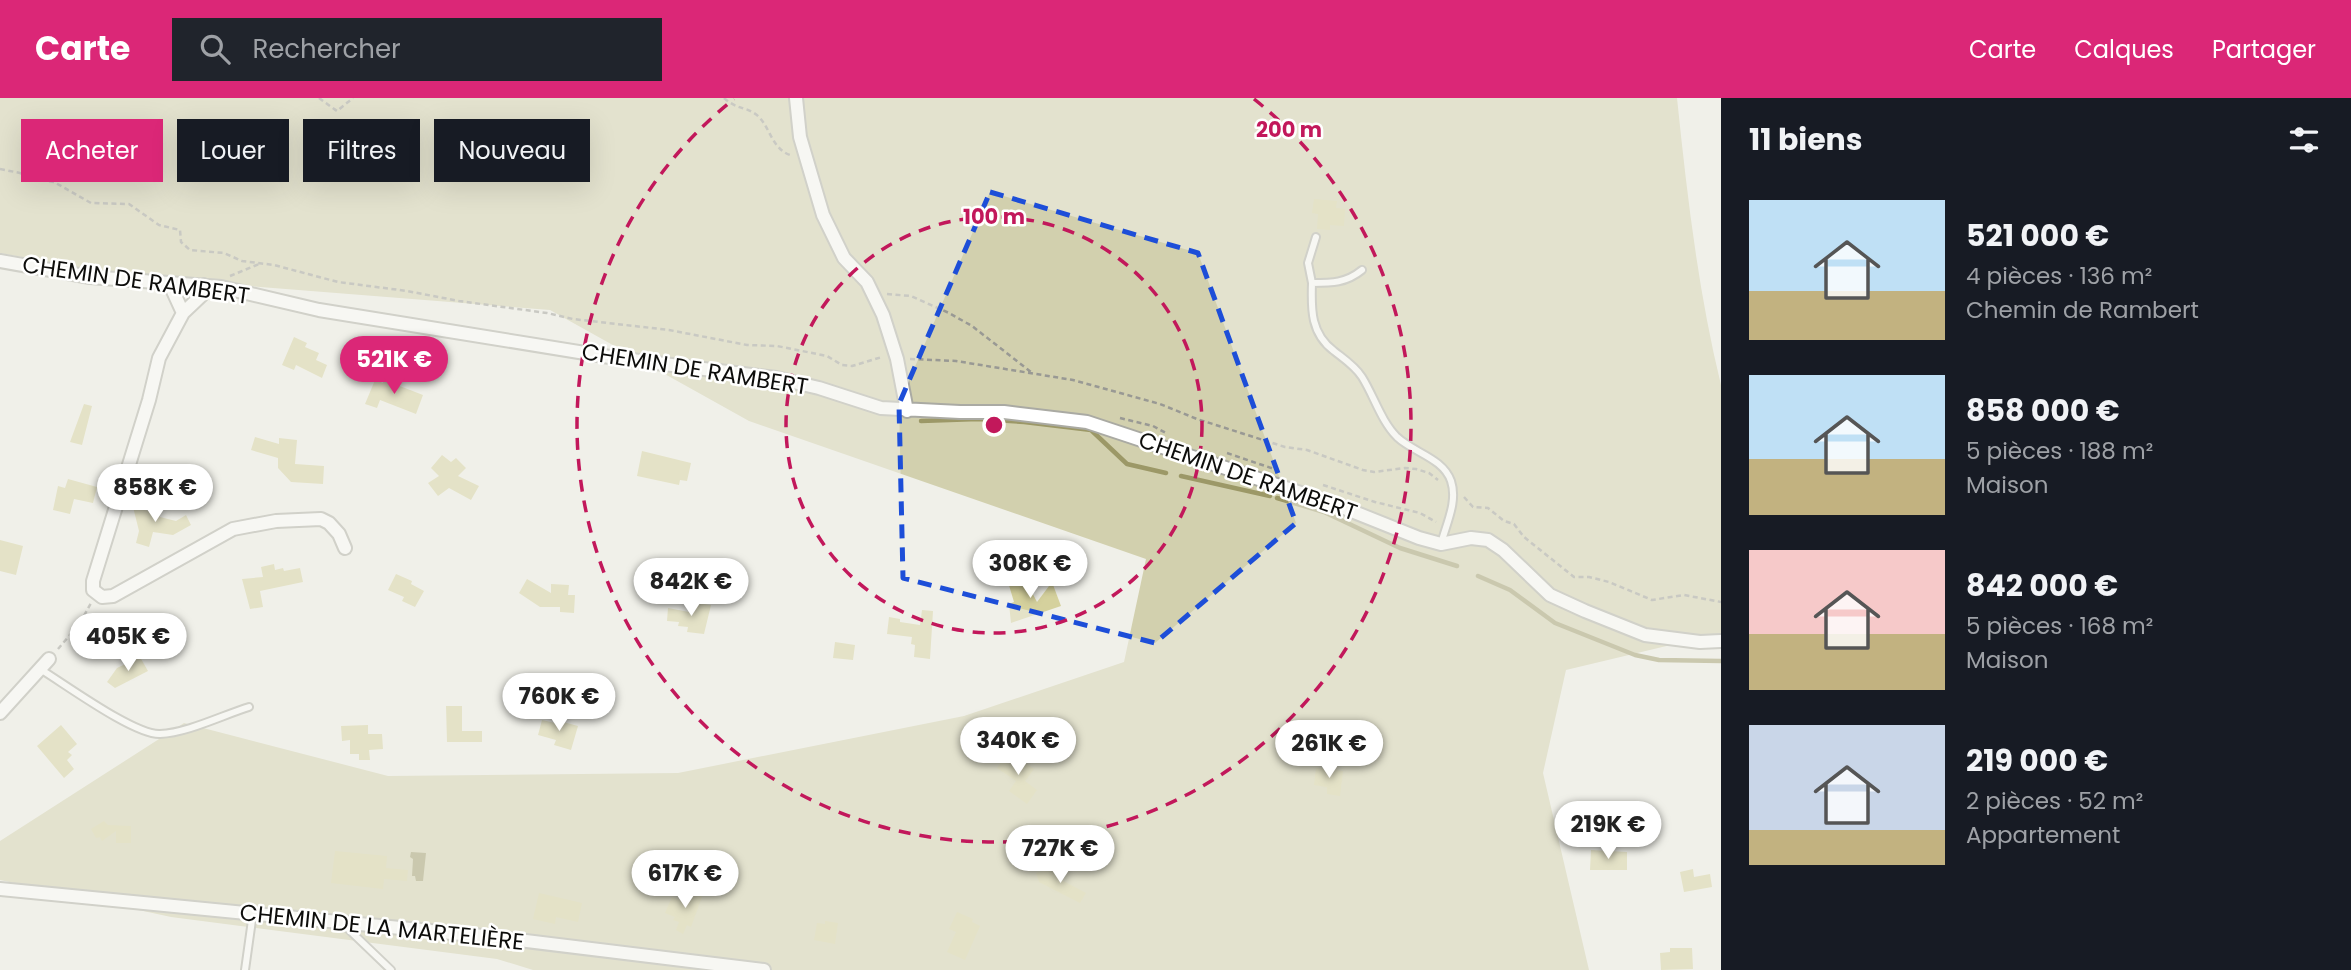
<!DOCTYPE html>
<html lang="fr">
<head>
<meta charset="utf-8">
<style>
	body { margin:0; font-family:Poppins,sans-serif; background:#20242c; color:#f1f3f6; height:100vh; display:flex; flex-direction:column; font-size:26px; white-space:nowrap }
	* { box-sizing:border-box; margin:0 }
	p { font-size:23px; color:#9ea1a6 }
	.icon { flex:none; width:38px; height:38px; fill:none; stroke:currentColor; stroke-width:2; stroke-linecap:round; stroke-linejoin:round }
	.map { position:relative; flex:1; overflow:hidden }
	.panel { display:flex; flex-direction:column; background:#171b24; width:630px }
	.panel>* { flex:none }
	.banner { position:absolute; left:21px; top:21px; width:665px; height:63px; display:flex; gap:14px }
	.price { position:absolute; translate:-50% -60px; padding:0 16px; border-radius:24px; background:#fff; color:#222; font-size:23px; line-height:46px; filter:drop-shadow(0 2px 4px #0008) }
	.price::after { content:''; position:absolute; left:50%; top:42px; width:21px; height:16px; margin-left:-10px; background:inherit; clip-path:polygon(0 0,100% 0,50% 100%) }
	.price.on { background:#db2777; color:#fff }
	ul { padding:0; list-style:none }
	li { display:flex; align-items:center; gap:21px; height:175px; padding:0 28px }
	li span { display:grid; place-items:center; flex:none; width:196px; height:140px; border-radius:0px; color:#555 }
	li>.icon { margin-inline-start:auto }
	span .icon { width:84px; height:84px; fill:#fffc; stroke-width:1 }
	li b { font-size:30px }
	h2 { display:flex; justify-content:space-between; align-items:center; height:84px; padding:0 28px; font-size:30px }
	.pill { padding:0 24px; border-radius:0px; background:#171b24; box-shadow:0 7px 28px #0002; font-size:24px; line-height:63px }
	.pill.on { background:#db2777; color:#fff }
	header { display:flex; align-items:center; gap:42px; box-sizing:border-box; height:98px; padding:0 35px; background:#db2777; color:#fff }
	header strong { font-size:33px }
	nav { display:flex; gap:38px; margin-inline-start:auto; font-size:24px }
	.search { width:490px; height:63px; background:#20242c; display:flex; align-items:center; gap:18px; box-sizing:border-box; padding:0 24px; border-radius:0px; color:#9ea1a6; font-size:26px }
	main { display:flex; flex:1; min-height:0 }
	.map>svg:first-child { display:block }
	.green { fill:#d2d0ae }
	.water { fill:#9c9867 }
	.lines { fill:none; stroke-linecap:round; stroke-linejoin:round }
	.stream { stroke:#9c9867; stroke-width:4.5 }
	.building { fill:#d5d19d }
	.lane-casing { stroke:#aaaaa3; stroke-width:10 }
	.street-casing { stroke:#aaaaa3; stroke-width:16 }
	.path { stroke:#999994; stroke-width:2.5; stroke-dasharray:5 3.5; stroke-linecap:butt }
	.lane { stroke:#fff; stroke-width:6 }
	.street { stroke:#fff; stroke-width:12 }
	.marked { fill:none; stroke:#1d4ed8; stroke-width:5; stroke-dasharray:14 9; stroke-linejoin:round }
	.ring { fill:none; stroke:#c2185b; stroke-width:3.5; stroke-dasharray:12 9 }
	.labels { text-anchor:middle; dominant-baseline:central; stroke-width:5; stroke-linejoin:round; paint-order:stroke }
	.street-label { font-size:23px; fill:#0d0d0b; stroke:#fffffe }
	.centre { fill:#c2185b; stroke:#fffffe; stroke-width:3.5 }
	.ring-label { font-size:21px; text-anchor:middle; font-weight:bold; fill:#c2185b; stroke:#fffffe; stroke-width:5; stroke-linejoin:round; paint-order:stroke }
</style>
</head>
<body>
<header>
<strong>Carte</strong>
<div class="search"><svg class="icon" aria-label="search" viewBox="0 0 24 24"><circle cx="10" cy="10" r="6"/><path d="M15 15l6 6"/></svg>Rechercher</div>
<nav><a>Carte</a><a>Calques</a><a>Partager</a></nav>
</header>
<main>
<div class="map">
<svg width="1721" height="872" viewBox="0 0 1721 872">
	<rect width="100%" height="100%" fill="#f0f0e9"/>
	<!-- green -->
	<path class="green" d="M 0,0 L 1677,0 C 1687,96 1698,193 1721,287 L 1721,535 L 1566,572 L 1543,675 L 1589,872 L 533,872 L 497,861 L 171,819 L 0,782 L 0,743 L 184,625 L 388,678 L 678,675 L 964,618 L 1124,564 L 1146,461 L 749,323 L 550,212 L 123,178 L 0,155 Z"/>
	<!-- water -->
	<path class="water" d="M 411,754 L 426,755 L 423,783 L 416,783 L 415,778 L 412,778 L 413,761 L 410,759 Z"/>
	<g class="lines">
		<!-- stream -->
		<path class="stream" d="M 921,323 L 978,321 L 1024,324 L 1091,332 L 1127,366 L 1166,375
			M 1181,378 L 1270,398
			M 1277,400 L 1324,414 L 1400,450 L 1457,468
			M 1478,478 L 1510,492 L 1555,525 L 1635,557 L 1659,562 L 1721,563"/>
	</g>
	<!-- building -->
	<path class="building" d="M 1314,101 L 1337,103 L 1336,110 L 1345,111 L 1344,128 L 1330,127 L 1330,132 L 1317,131 L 1318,116 L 1312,115 Z
		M 294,239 L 307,245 L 305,249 L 319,255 L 316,262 L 327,267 L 322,280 L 296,267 L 294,272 L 282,267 Z
		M 375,282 L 383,285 L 384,282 L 423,297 L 416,316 L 380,302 L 377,310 L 365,306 Z
		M 84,306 L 92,308 L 82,347 L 70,344 Z
		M 255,339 L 279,346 L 279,340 L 297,342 L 295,366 L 324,368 L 323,386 L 291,384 L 278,370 L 278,360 L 251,352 Z
		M 642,353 L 691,365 L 687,383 L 680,382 L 679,387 L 637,378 Z
		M 442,357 L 451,364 L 456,360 L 466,370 L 458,378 L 479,388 L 471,402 L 449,390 L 438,398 L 428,385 L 439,378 L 431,370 Z
		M 68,381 L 97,389 L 93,405 L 74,401 L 70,416 L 53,412 L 58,388 L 65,390 Z
		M 148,402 L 145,412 L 160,415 L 160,419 L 176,423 L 186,417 L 191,427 L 173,437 L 153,434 L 149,449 L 136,445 L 139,433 L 132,405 Z
		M 0,442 L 23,448 L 16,477 L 0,473 Z
		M 274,466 L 275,472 L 283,470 L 284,473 L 300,470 L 303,484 L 260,493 L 263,509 L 250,511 L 242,481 L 263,479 L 261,469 Z
		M 396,476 L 412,483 L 411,486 L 424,493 L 415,509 L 402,503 L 404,499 L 388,492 Z
		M 1016,477 L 1025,481 L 1037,504 L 1052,484 L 1061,508 L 1011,525 L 1009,506 L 1014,504 L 1008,484 Z
		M 527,481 L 551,495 L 551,486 L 569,487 L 568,497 L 575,497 L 574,515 L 560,514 L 560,509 L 540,509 L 519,495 Z
		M 691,504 L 711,507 L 704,536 L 687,534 L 688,529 L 678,528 L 679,524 L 667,523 L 668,510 L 689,514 Z
		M 922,512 L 933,513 L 930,561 L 914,559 L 915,547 L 911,546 L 912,539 L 887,536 L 889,519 L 900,521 L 900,524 L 920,527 Z
		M 835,544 L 855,547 L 853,562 L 833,560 Z
		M 140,559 L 148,573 L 115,590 L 107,584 L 117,570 Z
		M 446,608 L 462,608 L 462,633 L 482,633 L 482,644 L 447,644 Z
		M 542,622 L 555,625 L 556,622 L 578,628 L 571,652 L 554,647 L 556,642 L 538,637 Z
		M 61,627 L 77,646 L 68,654 L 72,657 L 67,662 L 74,671 L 64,680 L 37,648 Z
		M 368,627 L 368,636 L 382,636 L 383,651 L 369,652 L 370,662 L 359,662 L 359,656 L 350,656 L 350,642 L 342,643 L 341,628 Z
		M 1009,653 L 1034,671 L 1025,683 L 1037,692 L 1027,706 L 1009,693 L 1016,683 L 997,670 Z
		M 1316,670 L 1343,673 L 1340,698 L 1327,696 L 1327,689 L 1314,687 Z
		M 104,723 L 108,727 L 131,728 L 131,745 L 116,745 L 116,733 L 102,743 L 100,739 L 96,740 L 91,731 Z
		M 1591,752 L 1627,754 L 1627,772 L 1590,772 Z
		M 335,753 L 387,758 L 386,770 L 408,772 L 407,783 L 384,781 L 383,791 L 331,785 Z
		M 1053,769 L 1056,779 L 1086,795 L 1080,805 L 1039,784 L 1036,775 Z
		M 1693,771 L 1694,779 L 1710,776 L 1712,789 L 1684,794 L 1680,774 Z
		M 691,792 L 703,796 L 691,829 L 687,827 L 683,836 L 676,832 L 679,824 L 673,822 L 675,819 L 665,815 L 672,799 L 686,805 Z
		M 539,795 L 582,805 L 578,824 L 556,819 L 555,826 L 533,821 Z
		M 957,814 L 973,821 L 972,824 L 980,828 L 965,862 L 947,854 L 956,834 L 949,831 Z
		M 825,823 L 838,825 L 835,846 L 814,842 L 817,825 L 825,826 Z
		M 1670,850 L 1692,850 L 1693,871 L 1661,872 L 1660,855 L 1670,854 Z"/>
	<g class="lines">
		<!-- lane casing -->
		<g class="lane-casing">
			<path id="lane" d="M 1362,172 C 1346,185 1332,185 1312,185 C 1311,212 1311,236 1334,253 C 1344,261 1355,268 1362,279 C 1374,298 1381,323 1397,339 C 1414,355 1443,360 1451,383 C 1458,404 1446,426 1441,446
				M 1312,185 L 1308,165 L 1316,139
				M 40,571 C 65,586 134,637 160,636 C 187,635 223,617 249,609
				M 342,825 L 391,872
				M 245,872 L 253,815"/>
		</g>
		<!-- street casing -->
		<g class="street-casing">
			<path id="street" d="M 796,0 L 800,39 L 823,117 L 844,160 L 867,184 L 883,217 L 897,261 L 907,313
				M 0,163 L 90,179 L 221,189 L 319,212 L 616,260 L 776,280 L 819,290 L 881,310 L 960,314 L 1004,314 L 1087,324 L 1334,406 L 1419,440 L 1441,446 L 1471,440 L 1488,442 L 1503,452 L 1550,497 L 1585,513 L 1645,537 L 1700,544 L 1721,543
				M 172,185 L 172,191 L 183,215
				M 204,187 L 202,197 L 183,215 L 159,260 L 149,302 L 93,483 L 93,492 L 102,499 L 113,498 L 233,431 L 276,423 L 321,421 L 329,425 L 339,436 L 345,450
				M 0,615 L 49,561
				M 0,791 L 493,839 L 764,872"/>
		</g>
		<!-- path -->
		<path class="path" d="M 319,0 L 337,13 L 353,0
			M 724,0 C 738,12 743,8 754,15 C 770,25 770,50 790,57
			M 0,71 L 20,75 L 32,81 L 54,84 L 91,105 L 129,106 L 159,127 L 180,132 L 181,144 L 190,152 L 224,155 L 242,163 L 274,167 L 338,184 L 407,193 L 459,203 L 547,215 L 573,221 L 669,232 L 747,247 L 777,248 L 827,258 L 842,267 L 852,268 L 882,259
			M 230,178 L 259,166
			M 887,196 L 911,198 L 949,215 L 972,228 L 1031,274
			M 910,261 L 956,263 L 1073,282 L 1160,306 L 1197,321 L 1285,349 L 1307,352 L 1363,372 L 1374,374 L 1405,370 L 1416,371 L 1429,375 L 1438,382
			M 1120,320 L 1153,328 L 1166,335
			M 1227,355 L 1277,372
			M 1323,387 L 1375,404 L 1420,415 L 1436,424
			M 1464,399 L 1473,409 L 1488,410 L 1504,423 L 1514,426 L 1524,439 L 1574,479 L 1589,479 L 1609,484 L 1652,502 L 1684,497 L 1721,504
			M 58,551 L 80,525 L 91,505"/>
		<!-- lane -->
		<use href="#lane" class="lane"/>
		<!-- street -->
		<use href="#street" class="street"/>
	</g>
	<!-- marked area -->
	<path d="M0 0H1721V872H0ZM 990,94 L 1198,155 L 1296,425 L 1155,545 L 903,480 L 899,306 Z" fill="#f0f0e9" fill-opacity=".55" fill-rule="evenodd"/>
	<path class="marked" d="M 990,94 L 1198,155 L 1296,425 L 1155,545 L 903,480 L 899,306 Z"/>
	<!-- distance rings -->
	<g class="ring">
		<circle cx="994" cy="327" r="208"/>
		<path d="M1254 1A417 417 0 1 1 734 1"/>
	</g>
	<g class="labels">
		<!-- street labels -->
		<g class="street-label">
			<text transform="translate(136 182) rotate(8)">CHEMIN DE RAMBERT</text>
			<text transform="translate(695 271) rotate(9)">CHEMIN DE RAMBERT</text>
			<text transform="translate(1248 378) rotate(19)">CHEMIN DE RAMBERT</text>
			<text transform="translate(382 829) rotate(6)">CHEMIN DE LA MARTELIÈRE</text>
		</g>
	</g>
	<circle cx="994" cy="327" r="10" class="centre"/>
	<g class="ring-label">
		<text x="1289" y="39">200 m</text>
		<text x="994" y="126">100 m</text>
	</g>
</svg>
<b class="price on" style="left:394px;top:298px">521K €</b>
<b class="price" style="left:155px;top:426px">858K €</b>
<b class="price" style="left:1030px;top:502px">308K €</b>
<b class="price" style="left:691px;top:520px">842K €</b>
<b class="price" style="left:128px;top:575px">405K €</b>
<b class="price" style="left:559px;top:635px">760K €</b>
<b class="price" style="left:1018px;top:679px">340K €</b>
<b class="price" style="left:1329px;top:682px">261K €</b>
<b class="price" style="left:1608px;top:763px">219K €</b>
<b class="price" style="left:1060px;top:787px">727K €</b>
<b class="price" style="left:685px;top:812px">617K €</b>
<div class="banner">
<a class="pill on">Acheter</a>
<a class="pill">Louer</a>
<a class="pill">Filtres</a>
<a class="pill">Nouveau</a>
</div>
</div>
<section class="panel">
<h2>11 biens<svg class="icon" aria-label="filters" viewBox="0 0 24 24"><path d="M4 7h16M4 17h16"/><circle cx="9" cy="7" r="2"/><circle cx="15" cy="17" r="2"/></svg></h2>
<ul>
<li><span style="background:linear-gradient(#bfe0f5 65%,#c2b280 0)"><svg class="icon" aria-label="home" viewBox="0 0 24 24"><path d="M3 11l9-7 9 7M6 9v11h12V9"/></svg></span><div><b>521 000 €</b><p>4 pièces · 136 m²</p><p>Chemin de Rambert</p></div></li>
<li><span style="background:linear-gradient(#bfe0f5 60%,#c2b280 0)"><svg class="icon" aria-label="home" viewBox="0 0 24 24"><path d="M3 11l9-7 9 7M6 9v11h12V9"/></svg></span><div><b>858 000 €</b><p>5 pièces · 188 m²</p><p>Maison</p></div></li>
<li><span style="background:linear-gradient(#f6c9c9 60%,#c2b280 0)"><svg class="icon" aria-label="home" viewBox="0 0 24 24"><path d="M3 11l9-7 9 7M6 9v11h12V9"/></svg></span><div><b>842 000 €</b><p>5 pièces · 168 m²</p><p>Maison</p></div></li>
<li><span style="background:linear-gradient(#c9d6e8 75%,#c2b280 0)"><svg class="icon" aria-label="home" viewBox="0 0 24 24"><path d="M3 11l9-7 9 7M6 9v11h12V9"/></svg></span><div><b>219 000 €</b><p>2 pièces · 52 m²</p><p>Appartement</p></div></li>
</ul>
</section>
</main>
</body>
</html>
